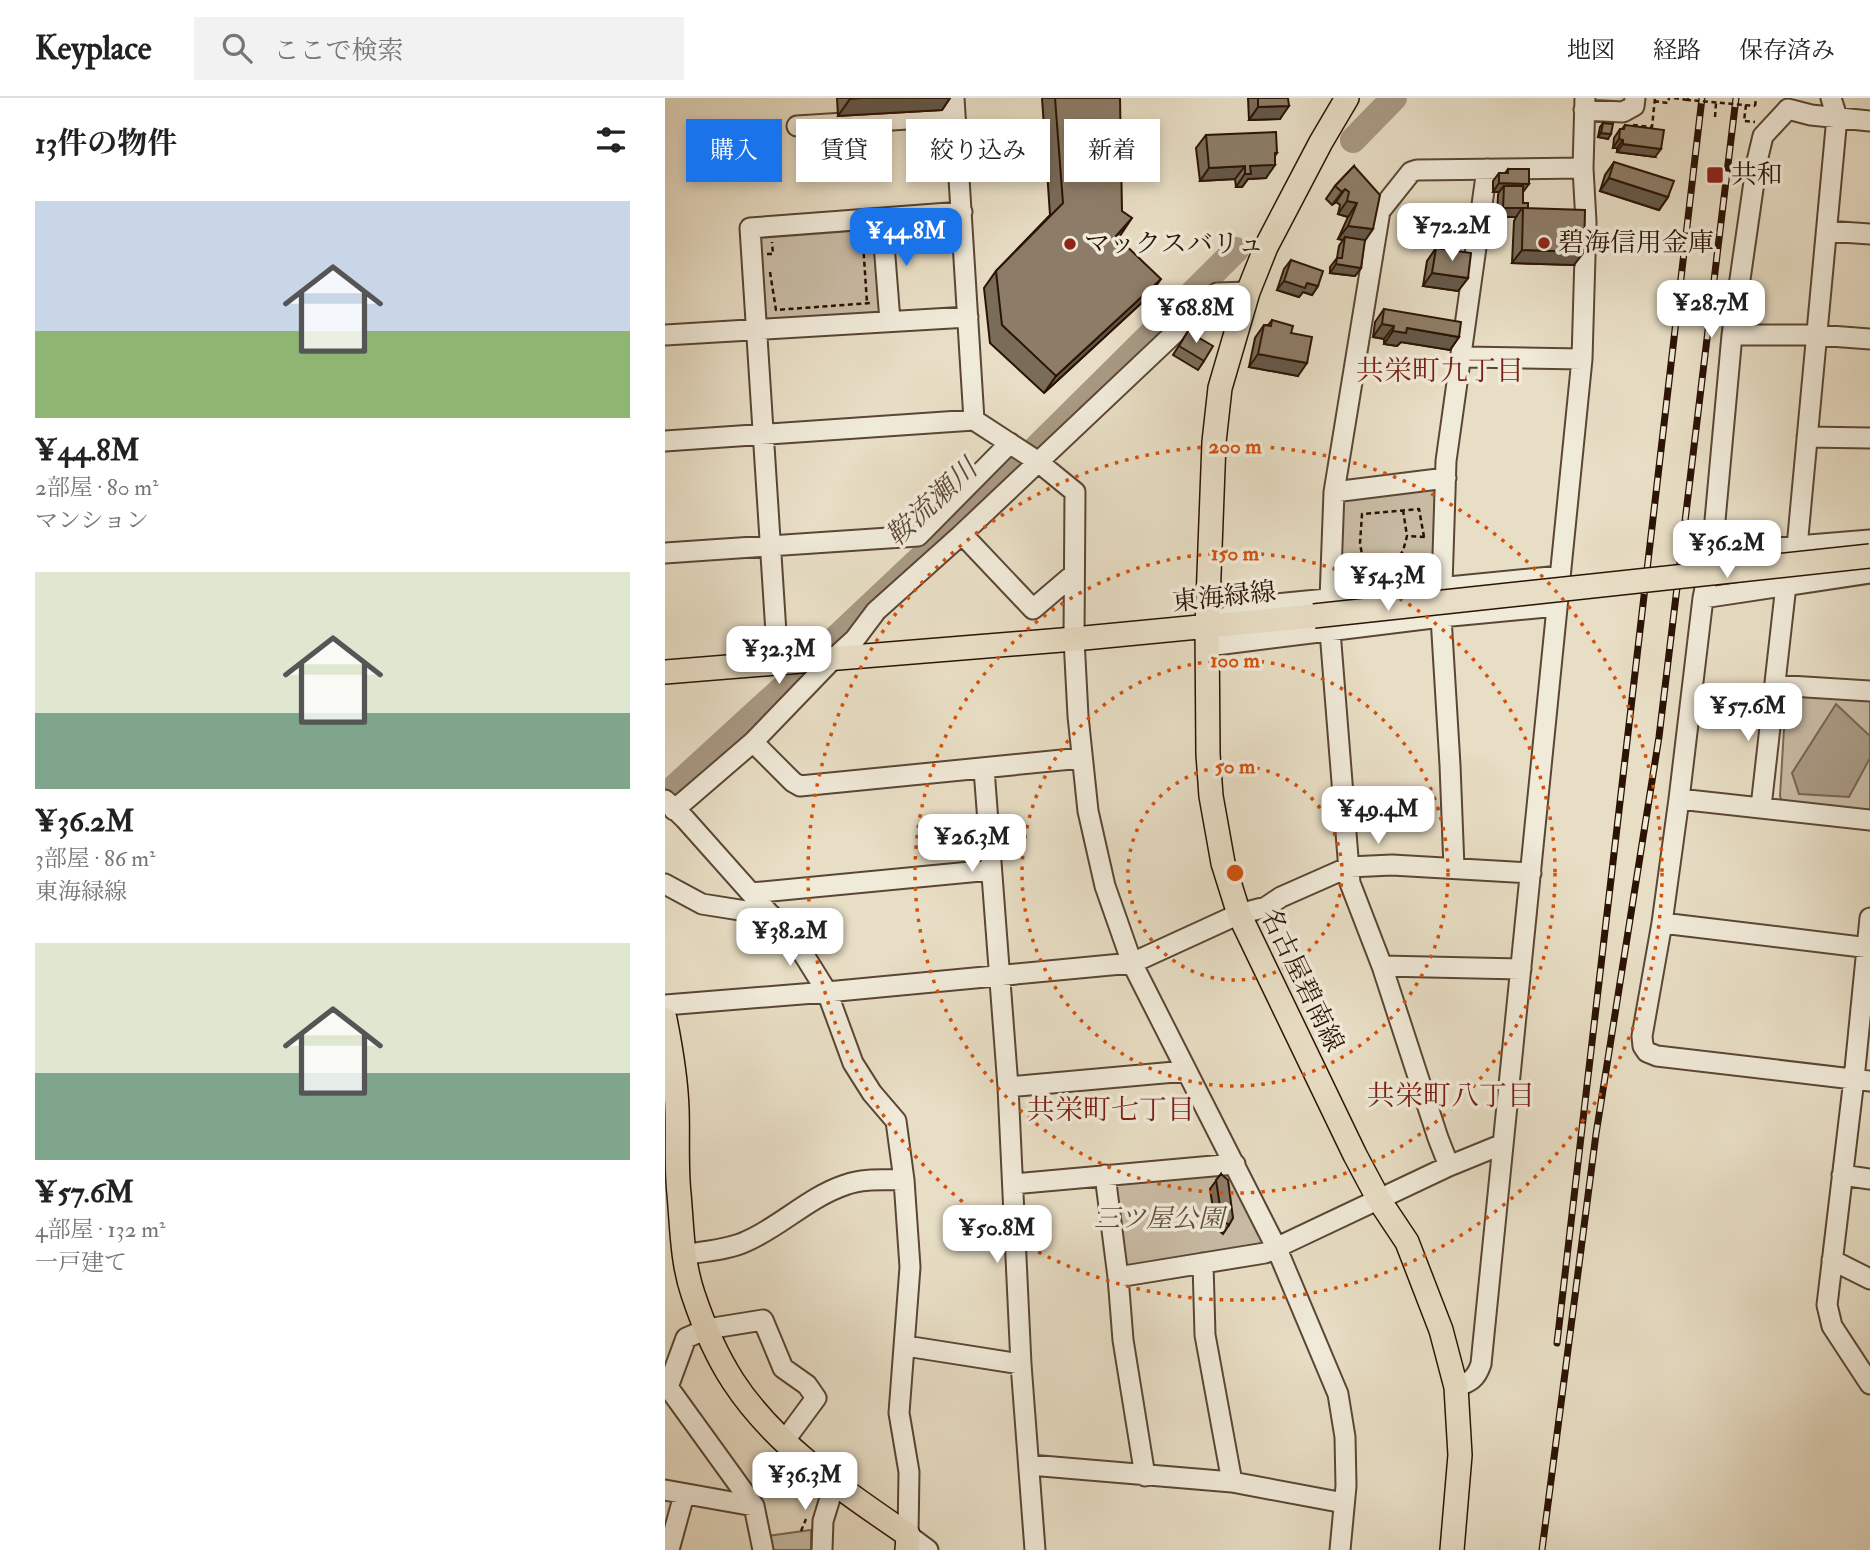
<!DOCTYPE html>
<html lang="ja">
<head>
<meta charset="utf-8">
<style>
	body { margin:0; font-family:"IM FELL Double Pica","Noto Serif JP",serif; background:#f2f2f2; color:#222; height:100vh; display:flex; flex-direction:column; font-size:26px; white-space:nowrap }
	* { box-sizing:border-box; margin:0 }
	p { font-size:23px; color:#767676 }
	.icon { flex:none; width:38px; height:38px; fill:none; stroke:currentColor; stroke-width:2; stroke-linecap:round; stroke-linejoin:round }
	.map { position:relative; flex:1; overflow:hidden }
	.side { display:flex; flex-direction:column; background:#fff; width:665px }
	.side>* { flex:none }
	.banner { position:absolute; left:21px; top:21px; width:665px; height:63px; display:flex; gap:14px }
	.price { position:absolute; translate:-50% -60px; padding:0 16px; border-radius:14px; background:#fff; color:#222; font-size:23px; line-height:46px; filter:drop-shadow(0 2px 4px #0008) }
	.price::after { content:''; position:absolute; left:50%; top:42px; width:21px; height:16px; margin-left:-10px; background:inherit; clip-path:polygon(0 0,100% 0,50% 100%) }
	.price.selected { background:#1a73e8; color:#fff }
	ul { padding:0; list-style:none }
	li { display:grid; align-content:center; gap:14px; height:371px; padding:0 35px }
	li span { display:grid; place-items:center; height:217px; border-radius:0px; color:#555 }
	li>.icon { margin-inline-start:auto }
	span .icon { width:126px; height:126px; fill:#fffc; stroke-width:1 }
	li b { font-size:30px }
	h2 { display:flex; justify-content:space-between; align-items:center; height:84px; padding:0 35px; font-size:30px }
	.tag { padding:0 24px; border-radius:0px; background:#fff; box-shadow:0 4px 10px #0003; font-size:24px; line-height:63px }
	.tag.selected { background:#1a73e8; color:#fff }
	header { display:flex; align-items:center; gap:42px; box-sizing:border-box; height:98px; padding:0 35px; background:#fff; border-bottom:2px solid #e0e0e0 }
	header strong { font-size:33px }
	nav { display:flex; gap:38px; margin-inline-start:auto; font-size:24px }
	.search { width:490px; height:63px; background:#f2f2f2; display:flex; align-items:center; gap:18px; box-sizing:border-box; padding:0 24px; border-radius:0px; color:#767676; font-size:26px }
	main { display:flex; flex:1; min-height:0 }
	.map>svg:first-child { display:block }
	.green { fill:#c8bba4; stroke:#7a6754; stroke-width:2 }
	.water { fill:#a89983; stroke:#766350; stroke-width:2 }
	.lines { fill:none; stroke-linecap:round; stroke-linejoin:round }
	.river { stroke:#a89983; stroke-width:26 }
	.minor-casing { stroke:#5a4634; stroke-width:23 }
	.major-casing { stroke:#2b1304; stroke-width:26 }
	.path { stroke:#2b1304; stroke-width:2.5; stroke-dasharray:5 3.5; stroke-linecap:butt }
	.minor { stroke:#f0ead9; stroke-width:19 }
	.major { stroke:#e8dec5; stroke-width:23 }
	.rail-casing { stroke:#2b1304; stroke-width:7 }
	.rail { stroke:#f0ead9; stroke-width:4.5; stroke-dasharray:13; stroke-linecap:butt }
	.major-bridge-casing { stroke:#2b1304; stroke-width:26; stroke-linecap:butt }
	.path-bridge { stroke:#2b1304; stroke-width:2.5; stroke-dasharray:5 3.5; stroke-linecap:butt }
	.major-bridge { stroke:#e8dec5; stroke-width:23 }
	.wall { fill:#796c59; stroke:#2b1304; stroke-width:2 }
	.shaded-wall { fill:#635849; stroke:#2b1304; stroke-width:2 }
	.building { fill:#8d7d68; stroke:#2b1304; stroke-width:2 }
	.ring { fill:none; stroke:#d5520b; stroke-width:3.5; stroke-dasharray:3.5 7 }
	.poi-dot { fill:#8f2418; stroke:#f0ead9; stroke-width:2.5 }
	.labels { text-anchor:middle; dominant-baseline:central; stroke-width:7; stroke-linejoin:round; paint-order:stroke }
	.poi-label { font-size:26px; fill:#2b1304; stroke:#f0ead9; text-anchor:start }
	.street-label { font-size:26px; fill:#2b1304; stroke:#f0ead9 }
	.park-label { font-size:26px; font-style:italic; fill:#624e3c; stroke:#f0ead9 }
	.neighbourhood-label { font-size:28px; fill:#7a1f14; stroke:#f0ead9 }
	.water-label { font-size:28px; font-style:italic; fill:#5d4937; stroke:#f0ead9 }
	.centre { fill:#d5520b; stroke:#f0ead9; stroke-width:3.5 }
	.ring-label { font-size:21px; text-anchor:middle; font-weight:bold; fill:#d5520b; stroke:#f0ead9; stroke-width:7; stroke-linejoin:round; paint-order:stroke }
</style>
</head>
<body>
<header>
<strong>Keyplace</strong>
<div class="search"><svg class="icon" aria-label="search" viewBox="0 0 24 24"><circle cx="10" cy="10" r="6"/><path d="M15 15l6 6"/></svg>ここで検索</div>
<nav><a>地図</a><a>経路</a><a>保存済み</a></nav>
</header>
<main>
<section class="side">
<h2>13件の物件<svg class="icon" aria-label="filters" viewBox="0 0 24 24"><path d="M4 7h16M4 17h16"/><circle cx="9" cy="7" r="2"/><circle cx="15" cy="17" r="2"/></svg></h2>
<ul>
<li><span style="background:linear-gradient(#c9d6e8 60%,#8fb573 0)"><svg class="icon" aria-label="home" viewBox="0 0 24 24"><path d="M3 11l9-7 9 7M6 9v11h12V9"/></svg></span><div><b>¥44.8M</b><p>2部屋 · 80 m²</p><p>マンション</p></div></li>
<li><span style="background:linear-gradient(#dfe7d0 65%,#7fa58c 0)"><svg class="icon" aria-label="home" viewBox="0 0 24 24"><path d="M3 11l9-7 9 7M6 9v11h12V9"/></svg></span><div><b>¥36.2M</b><p>3部屋 · 86 m²</p><p>東海緑線</p></div></li>
<li><span style="background:linear-gradient(#dfe7d0 60%,#7fa58c 0)"><svg class="icon" aria-label="home" viewBox="0 0 24 24"><path d="M3 11l9-7 9 7M6 9v11h12V9"/></svg></span><div><b>¥57.6M</b><p>4部屋 · 132 m²</p><p>一戸建て</p></div></li>
</ul>
</section>
<div class="map">
<svg width="1205" height="1452" viewBox="0 0 1205 1452">
	<rect width="100%" height="100%" fill="#e8dec5"/>
	<filter id="stains"><feTurbulence type="fractalNoise" baseFrequency=".00286" numOctaves="4"/><feColorMatrix values="0 0 0 0 .2 0 0 0 0 .09 0 0 0 0 .02 0 0 0 .5 -.17"/></filter>
	<radialGradient id="worn" r=".72"><stop offset=".6" stop-color="#630" stop-opacity="0"/><stop offset="1" stop-color="#630" stop-opacity=".3"/></radialGradient>
	<!-- green -->
	<path class="green" d="M 210,126 L 217,219 L 96,222 L 91,140 L 96,133 Z
		M 768,387 L 773,394 L 770,476 L 766,482 L 678,492 L 670,487 L 676,404 L 679,398 Z
		M 1121,597 L 1205,602 L 1205,713 L 1117,704 L 1115,698 Z
		M 563,1075 L 599,1140 L 598,1145 L 462,1170 L 456,1166 L 447,1089 L 452,1082 Z
		M 146,1432 L 146,1452 L 98,1452 L 95,1439 Z"/>
	<!-- water -->
	<path class="water" d="M 1171,606 L 1205,638 L 1205,660 L 1184,699 L 1134,696 L 1127,675 Z"/>
	<g class="lines">
		<!-- river -->
		<path class="river" d="M 688,42 L 729,0
			M 0,698 L 117,591 L 345,376 L 571,152"/>
		<!-- minor casing -->
		<g class="minor-casing">
			<path id="minor" d="M 289,0 L 309,322
				M 1123,11 L 1098,38 L 1092,63 L 1067,237 L 1047,455 L 1038,500 L 1014,701 L 997,825 L 977,938 L 978,948 L 982,954 L 992,958 L 1205,983
				M 1123,11 L 1146,17 L 1205,23
				M 919,12 L 958,14 L 969,8 L 970,0
				M 132,28 L 290,18
				M 217,120 L 225,223
				M 1162,133 L 1205,136
				M 0,237 L 303,219
				M 1067,237 L 1152,237 L 1205,241
				M 797,259 L 917,261
				M 1142,339 L 1205,340
				M 0,343 L 309,322 L 372,363 L 410,394 L 409,541 L 413,618 L 423,713 L 440,788 L 467,865 L 612,1151 L 673,1296 L 680,1339 L 681,1388 L 675,1452
				M 669,394 L 781,380
				M 297,436 L 368,511 L 409,476
				M 1132,449 L 1172,19 L 1166,0
				M 0,455 L 253,438 L 345,345
				M 1047,455 L 1205,442
				M 1038,500 L 1205,475
				M 665,501 L 669,394 L 715,113 L 746,74 L 752,72 L 918,70
				M 549,526 L 581,509 L 895,478
				M 665,533 L 685,785 L 717,868 L 773,1040 L 784,1068
				M 543,548 L 776,519 L 892,508
				M 113,566 L 85,130 L 297,114
				M 1110,587 L 1205,593
				M 88,644 L 128,684 L 135,688 L 417,660
				M 319,671 L 343,989 L 356,1266 L 370,1452
				M 1014,701 L 1205,722
				M 0,702 L 20,721 L 134,849 L 162,894 L 0,907
				M 1096,709 L 1121,487
				M 9,712 L 88,644 L 168,561 L 190,541 L 211,513 L 297,436 L 552,195 L 583,194
				M 789,770 L 785,667 L 776,519 L 781,363 L 822,71
				M 0,786 L 37,806 L 106,817
				M 86,795 L 326,772
				M 1205,820 L 1189,981 L 1162,1207 L 1167,1228 L 1205,1286
				M 997,825 L 1205,850
				M 717,868 L 856,871
				M 343,989 L 521,973
				M 440,1077 L 453,1179 L 458,1242 L 480,1378
				M 1177,1077 L 1205,1081
				M 349,1086 L 570,1066
				M 19,1157 C 39,1153 64,1152 82,1143 C 116,1128 144,1099 180,1087 C 198,1080 219,1082 239,1082
				M 1167,1162 L 1205,1181
				M 538,1165 L 540,1237 L 567,1384
				M 453,1179 L 600,1155 L 784,1068 L 838,1046
				M 241,1248 L 356,1266
				M 791,1289 C 805,1284 811,1281 816,1266 L 917,261 L 921,124 L 918,70 L 920,0
				M 365,1367 L 567,1384 L 679,1405
				M 0,1392 L 89,1408 L 98,1452
				M 89,1408 L 3,1289 L 21,1240 L 42,1231 L 98,1222 L 118,1270 L 142,1287 L 151,1300 L 120,1342
				M 1,1452 L 5,1448 L 19,1397
				M 157,1452 L 158,1423 L 170,1384
				M 263,1452 L 243,1437 L 244,1374 L 234,1315 L 245,1169 L 239,1082 L 231,1023 L 207,995 L 188,965 L 162,894 L 467,865 L 574,816 L 601,809 L 616,799 L 684,769 L 727,767 L 866,775"/>
		</g>
		<!-- major casing -->
		<g class="major-casing">
			<path id="major" d="M 682,0 L 656,44 L 601,149 L 583,194 L 555,290 L 549,344 L 542,529 L 543,656 L 546,698 L 558,765 L 574,816 L 690,1057 L 714,1102 L 742,1144 L 776,1232 L 791,1289 L 795,1357 L 787,1452
				M 0,574 L 409,541 L 649,518
				M 0,921 C 6,951 11,980 12,1011 C 13,1039 11,1068 14,1096 C 17,1129 17,1164 28,1196 C 38,1226 51,1257 68,1283 C 110,1348 180,1394 243,1437 L 242,1452"/>
		</g>
		<!-- path -->
		<path class="path" d="M 1009,0 L 1023,2
			M 989,3 L 1003,5 L 1004,0
			M 1081,7 L 1079,23 L 1090,24
			M 1090,8 L 1091,0
			M 1050,19 L 1051,5
			M 968,27 L 987,29 L 990,0
			M 201,139 L 198,145 L 202,205
			M 102,156 L 108,156 L 107,144
			M 105,174 L 111,212 L 206,205
			M 738,412 L 742,438
			M 759,439 L 754,411 L 697,416 L 695,445 L 697,457 L 707,464 L 730,464 L 738,453 L 742,438 L 762,439
			M 136,1433 L 141,1421"/>
		<!-- minor -->
		<use href="#minor" class="minor"/>
		<!-- major -->
		<use href="#major" class="major"/>
		<!-- rail casing -->
		<g class="rail-casing">
			<path id="rail" d="M 892,1245 L 1037,0
				M 877,1452 L 931,1036 L 994,639 L 1071,0"/>
		</g>
		<!-- rail -->
		<use href="#rail" class="rail"/>
		<!-- major-bridge casing -->
		<g class="major-bridge-casing">
			<path id="major-bridge" d="M 649,518 L 1205,458"/>
		</g>
		<!-- path-bridge -->
		<path class="path-bridge" d="M 1023,0 L 1023,2 L 1090,8"/>
		<!-- major-bridge -->
		<use href="#major-bridge" class="major-bridge"/>
	</g>
	<!-- wall -->
	<path class="wall" d="M 172,0 L 285,0 L 277,12 L 173,18 Z
		M 377,0 L 455,0 L 453,140 L 484,198 L 379,295 L 325,245 L 319,190 L 331,173 L 385,117 Z
		M 583,0 L 623,0 L 615,21 L 584,22 Z
		M 938,25 L 943,41 L 933,39 L 935,29 Z
		M 960,27 L 990,59 L 952,54 L 952,50 L 948,50 L 949,40 L 955,31 L 957,31 Z
		M 541,37 L 610,58 L 601,80 L 583,81 L 577,89 L 571,89 L 570,81 L 535,83 L 531,50 Z
		M 949,64 L 1003,99 L 994,112 L 935,93 L 940,77 Z
		M 689,68 L 699,144 L 696,170 L 690,178 L 665,175 L 665,169 L 672,160 L 674,148 L 678,142 L 673,141 L 683,119 L 673,116 L 675,107 L 671,104 L 667,107 L 661,101 L 670,88 Z
		M 843,71 L 858,94 L 858,105 L 909,167 L 847,165 L 849,123 L 851,119 L 832,119 L 833,97 L 834,94 L 828,94 L 828,83 L 834,75 L 840,75 Z
		M 771,150 L 803,180 L 793,193 L 758,188 L 762,163 Z
		M 626,162 L 653,188 L 647,197 L 638,194 L 634,199 L 612,192 L 619,171 Z
		M 719,211 L 794,239 L 785,252 L 736,244 L 732,248 L 719,246 L 719,241 L 708,239 L 710,224 Z
		M 607,222 L 626,235 L 633,278 L 584,269 L 590,240 L 599,227 L 603,227 Z
		M 525,230 L 531,238 L 539,263 L 533,272 L 508,257 Z
		M 556,1076 L 564,1127 L 558,1136 L 551,1130 L 545,1091 Z"/>
	<!-- shaded-wall -->
	<path class="shaded-wall" d="M 197,0 L 285,0 L 277,12 L 173,18 L 185,1 Z
		M 624,8 L 615,21 L 584,22 L 593,9 Z
		M 936,35 L 946,36 L 943,41 L 933,39 Z
		M 954,41 L 958,42 L 952,50 L 948,50 Z
		M 958,46 L 996,51 L 990,59 L 952,54 Z
		M 610,55 L 612,55 L 603,67 L 610,67 L 601,80 L 583,81 L 577,89 L 571,89 L 585,68 Z
		M 580,68 L 570,81 L 535,83 L 544,70 Z
		M 944,80 L 1003,99 L 994,112 L 935,93 Z
		M 834,85 L 864,86 L 858,94 L 839,88 L 834,94 L 828,94 Z
		M 680,91 L 671,104 L 667,107 L 677,94 Z
		M 682,103 L 692,105 L 683,119 L 673,116 Z
		M 838,110 L 857,110 L 851,119 L 832,119 Z
		M 467,120 L 455,138 L 439,155 L 451,138 Z
		M 683,128 L 708,131 L 699,144 L 680,139 L 678,142 L 673,141 Z
		M 857,152 L 919,154 L 909,167 L 847,165 Z
		M 671,166 L 696,170 L 690,178 L 665,175 Z
		M 767,175 L 803,180 L 793,193 L 758,188 Z
		M 496,181 L 484,198 L 379,295 L 391,278 Z
		M 619,183 L 642,185 L 653,188 L 647,197 L 638,194 L 634,199 L 612,192 Z
		M 717,226 L 729,228 L 719,241 L 708,239 Z
		M 742,230 L 794,239 L 785,252 L 736,244 L 732,248 L 719,246 L 728,233 Z
		M 593,256 L 642,265 L 633,278 L 584,269 Z"/>
	<!-- building -->
	<path class="building" d="M 390,0 L 455,0 L 457,113 L 467,120 L 451,138 L 496,181 L 391,278 L 337,227 L 331,173 L 398,105 Z
		M 593,0 L 623,0 L 624,8 L 593,9 Z
		M 938,25 L 948,26 L 946,36 L 936,35 Z
		M 960,27 L 999,32 L 996,51 L 958,46 L 958,42 L 954,41 L 955,31 L 959,31 Z
		M 611,34 L 612,55 L 610,55 L 610,67 L 585,68 L 586,76 L 580,76 L 580,68 L 544,70 L 541,37 Z
		M 949,64 L 1009,83 L 1003,99 L 944,80 Z
		M 689,68 L 715,97 L 708,131 L 683,128 L 692,105 L 682,103 L 684,94 L 680,91 L 677,94 L 670,88 Z
		M 843,71 L 864,71 L 864,86 L 834,85 L 834,75 L 843,75 Z
		M 839,88 L 858,88 L 858,105 L 863,105 L 863,110 L 838,110 Z
		M 858,110 L 920,112 L 919,154 L 857,152 Z
		M 680,139 L 700,142 L 696,170 L 671,166 L 672,160 L 677,160 Z
		M 771,150 L 806,155 L 803,180 L 767,175 Z
		M 626,162 L 658,173 L 653,188 L 642,185 L 640,190 L 619,183 Z
		M 719,211 L 796,224 L 794,239 L 742,230 L 741,235 L 728,233 L 729,228 L 717,226 Z
		M 607,222 L 628,228 L 626,235 L 647,239 L 642,265 L 593,256 L 599,227 L 606,228 Z
		M 525,230 L 533,234 L 531,238 L 548,248 L 539,263 L 514,248 Z
		M 556,1076 L 563,1082 L 568,1120 L 564,1127 L 557,1122 L 551,1082 Z"/>
	<!-- distance rings -->
	<g class="ring">
		<circle cx="570" cy="775" r="107"/>
		<circle cx="570" cy="775" r="213"/>
		<circle cx="570" cy="775" r="320"/>
		<circle cx="570" cy="775" r="427"/>
	</g>
	<!-- markers -->
	<g class="poi-dot">
		<rect x="1041" y="68" width="18" height="18" rx="3.5"/>
		<circle cx="879" cy="145" r="7"/>
		<circle cx="405" cy="146" r="7"/>
	</g>
	<g class="labels">
		<!-- poi labels -->
		<g class="poi-label">
			<text x="1066" y="77">共和</text>
			<text x="893" y="145">碧海信用金庫</text>
			<text x="419" y="146">マックスバリュ</text>
		</g>
		<!-- street labels -->
		<g class="street-label">
			<text transform="translate(559 499) rotate(-6)">東海緑線</text>
			<text transform="translate(637 882) rotate(64)">名古屋碧南線</text>
		</g>
		<!-- park labels -->
		<g class="park-label">
			<text x="494" y="1121">三ツ屋公園</text>
		</g>
		<!-- neighbourhood labels -->
		<g class="neighbourhood-label">
			<text x="775" y="273">共栄町九丁目</text>
			<text x="786" y="998">共栄町八丁目</text>
			<text x="446" y="1012">共栄町七丁目</text>
		</g>
		<!-- water labels -->
		<g class="water-label">
			<text transform="translate(267 405) rotate(-43)">鞍流瀬川</text>
		</g>
	</g>
	<circle cx="570" cy="775" r="10" class="centre"/>
	<g class="ring-label">
		<text x="570" y="355">200 m</text>
		<text x="570" y="462">150 m</text>
		<text x="570" y="569">100 m</text>
		<text x="570" y="675">50 m</text>
	</g>
	<rect width="100%" height="100%" filter="url(#stains)"/>
	<rect width="100%" height="100%" fill="url(#worn)"/>
</svg>
<b class="price" style="left:787px;top:165px">¥72.2M</b>
<b class="price selected" style="left:241px;top:170px">¥44.8M</b>
<b class="price" style="left:1046px;top:242px">¥28.7M</b>
<b class="price" style="left:531px;top:247px">¥68.8M</b>
<b class="price" style="left:1062px;top:482px">¥36.2M</b>
<b class="price" style="left:723px;top:515px">¥54.3M</b>
<b class="price" style="left:114px;top:588px">¥32.3M</b>
<b class="price" style="left:1083px;top:645px">¥57.6M</b>
<b class="price" style="left:713px;top:748px">¥49.4M</b>
<b class="price" style="left:307px;top:776px">¥26.3M</b>
<b class="price" style="left:125px;top:870px">¥38.2M</b>
<b class="price" style="left:332px;top:1167px">¥50.8M</b>
<b class="price" style="left:140px;top:1414px">¥36.3M</b>
<div class="banner">
<a class="tag selected">購入</a>
<a class="tag">賃貸</a>
<a class="tag">絞り込み</a>
<a class="tag">新着</a>
</div>
</div>
</main>
</body>
</html>
